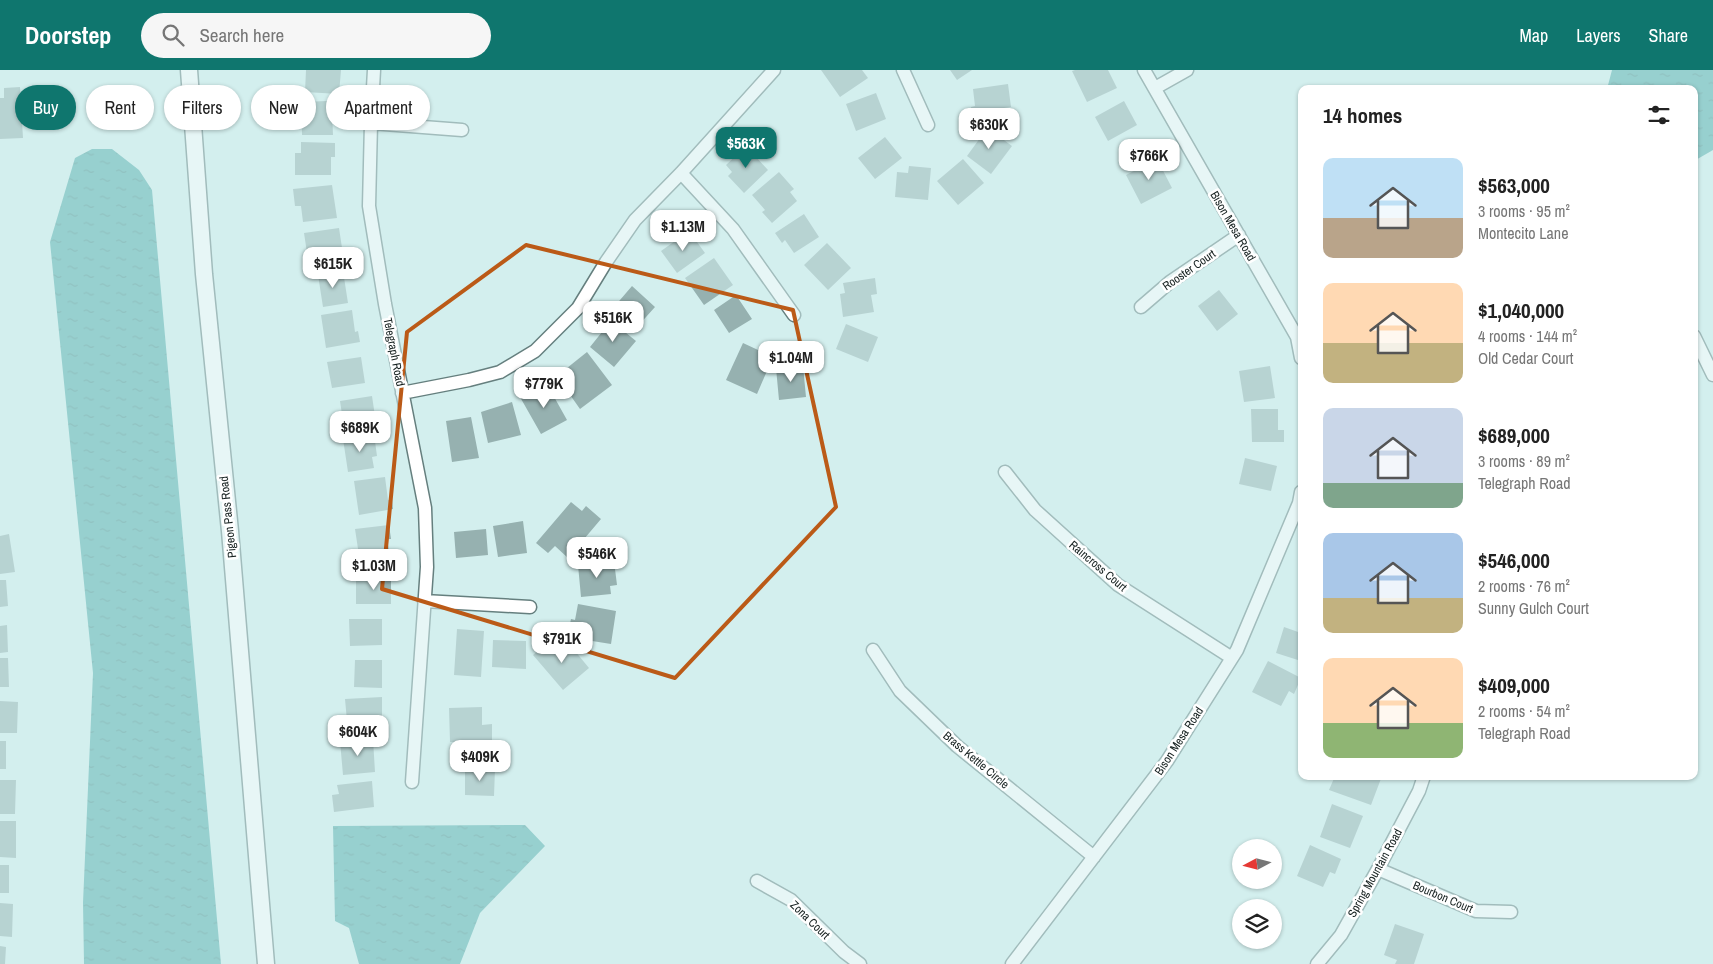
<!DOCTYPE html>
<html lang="en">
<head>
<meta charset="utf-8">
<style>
	body { margin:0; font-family:"Archivo Narrow",sans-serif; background:#f6f6f6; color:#222; height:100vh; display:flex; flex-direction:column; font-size:19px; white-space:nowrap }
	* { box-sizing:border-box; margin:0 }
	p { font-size:16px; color:#767676 }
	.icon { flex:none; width:28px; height:28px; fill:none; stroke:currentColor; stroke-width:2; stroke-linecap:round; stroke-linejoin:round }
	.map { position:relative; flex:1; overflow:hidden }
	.drawer { position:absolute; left:1298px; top:15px; width:400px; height:695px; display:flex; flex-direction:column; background:#fff; border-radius:10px; box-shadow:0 1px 4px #0004 }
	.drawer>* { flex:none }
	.hud { position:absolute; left:15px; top:15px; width:475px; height:45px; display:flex; gap:10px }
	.needle { width:32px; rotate:263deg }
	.tools { position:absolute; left:1232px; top:769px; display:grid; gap:10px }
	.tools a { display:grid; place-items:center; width:50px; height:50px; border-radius:50%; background:#fff; box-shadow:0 1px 4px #0004; font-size:25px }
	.price { position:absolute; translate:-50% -42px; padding:0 11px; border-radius:10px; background:#fff; color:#222; font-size:16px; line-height:32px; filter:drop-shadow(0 1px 2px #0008) }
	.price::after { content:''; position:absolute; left:50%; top:30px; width:15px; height:11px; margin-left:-8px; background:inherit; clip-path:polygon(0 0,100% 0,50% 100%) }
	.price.on { background:#0f766e; color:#fff }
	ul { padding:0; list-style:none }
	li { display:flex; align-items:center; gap:15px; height:125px; padding:0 25px }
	li span { display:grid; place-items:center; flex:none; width:140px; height:100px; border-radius:10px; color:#555 }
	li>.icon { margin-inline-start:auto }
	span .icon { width:60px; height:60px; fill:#fffc; stroke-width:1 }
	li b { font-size:21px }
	h2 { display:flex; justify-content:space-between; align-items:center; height:60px; padding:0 25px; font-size:21px }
	.pill { padding:0 18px; border-radius:22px; background:#fff; box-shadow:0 1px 4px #0004; font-size:18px; line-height:45px }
	.pill.on { background:#0f766e; color:#fff }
	header { display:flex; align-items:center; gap:30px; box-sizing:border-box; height:70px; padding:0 25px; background:#0f766e; color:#fff }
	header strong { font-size:24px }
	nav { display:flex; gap:28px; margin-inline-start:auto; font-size:18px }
	.search { width:350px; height:45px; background:#f6f6f6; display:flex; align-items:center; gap:12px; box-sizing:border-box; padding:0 18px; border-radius:28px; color:#767676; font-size:19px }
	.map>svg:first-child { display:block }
	.water { fill:url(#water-ripples) }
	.building { fill:#96b1b0 }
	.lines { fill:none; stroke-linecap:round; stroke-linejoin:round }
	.minor-casing { stroke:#657f7e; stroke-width:15 }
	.tertiary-casing { stroke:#657f7e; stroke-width:19 }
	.minor { stroke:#fff; stroke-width:12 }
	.tertiary { stroke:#fff; stroke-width:16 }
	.marked { fill:none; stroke:#bb5a17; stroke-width:4; stroke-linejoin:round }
	.labels { text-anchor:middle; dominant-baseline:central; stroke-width:5; stroke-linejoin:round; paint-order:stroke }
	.street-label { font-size:12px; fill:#15201f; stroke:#fff }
</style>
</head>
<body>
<header>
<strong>Doorstep</strong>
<div class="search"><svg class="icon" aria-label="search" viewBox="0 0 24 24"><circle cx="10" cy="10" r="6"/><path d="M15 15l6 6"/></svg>Search here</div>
<nav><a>Map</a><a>Layers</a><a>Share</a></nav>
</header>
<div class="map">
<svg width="1713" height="894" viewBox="0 0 1713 894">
	<defs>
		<pattern id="water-ripples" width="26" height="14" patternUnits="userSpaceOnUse" patternTransform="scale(1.25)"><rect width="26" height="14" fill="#4faba9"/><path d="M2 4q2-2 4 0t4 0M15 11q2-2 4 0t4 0" fill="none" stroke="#408b89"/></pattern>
	</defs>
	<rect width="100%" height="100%" fill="#d3efee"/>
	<!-- water -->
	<path class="water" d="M 1612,0 L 1713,0 L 1713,80 L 1694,91 L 1694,19 L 1607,19 Z
		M 92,79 L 112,79 L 139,100 L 152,120 L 221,894 L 84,894 L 83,833 L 93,603 L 50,172 L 75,88 Z
		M 525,755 L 545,776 L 480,843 L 460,894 L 359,894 L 349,858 L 335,851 L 333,756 Z"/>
	<!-- building -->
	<path class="building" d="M 306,0 L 341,0 L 339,24 L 305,22 Z
		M 821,0 L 862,0 L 868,8 L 840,27 Z
		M 950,0 L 972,0 L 957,10 Z
		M 1075,0 L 1108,0 L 1117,18 L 1087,32 L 1072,1 Z
		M 1008,14 L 1011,37 L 1004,38 L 1006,47 L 973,52 L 971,37 L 975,36 L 973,19 Z
		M 20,17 L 23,68 L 0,69 L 0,28 L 4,28 L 4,18 Z
		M 876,23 L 886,49 L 856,61 L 846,34 Z
		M 327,31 L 327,42 L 332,42 L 333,65 L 302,65 L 301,32 Z
		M 1124,31 L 1137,55 L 1108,71 L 1095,47 Z
		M 985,56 L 1012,76 L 991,104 L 967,86 L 980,68 L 978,66 Z
		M 885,67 L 902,88 L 875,109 L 858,88 Z
		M 301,72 L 335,73 L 335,87 L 331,87 L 331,105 L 295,105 L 295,83 L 301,83 Z
		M 746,76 L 768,100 L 744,123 L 728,106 L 732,102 L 726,95 Z
		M 963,89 L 984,113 L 958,135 L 937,111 Z
		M 1157,89 L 1172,118 L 1141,134 L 1126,105 Z
		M 909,96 L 931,98 L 928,130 L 895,127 L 897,102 L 908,103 Z
		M 779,102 L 794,119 L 790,122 L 797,131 L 772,153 L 762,142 L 765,140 L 752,125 Z
		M 332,115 L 337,148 L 303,152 L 301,136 L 295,136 L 293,119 Z
		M 804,144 L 819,167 L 794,183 L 785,170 L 782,173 L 775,163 Z
		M 339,158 L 344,191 L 309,196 L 304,163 Z
		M 689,161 L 705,183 L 677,203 L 661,181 Z
		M 827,173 L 851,198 L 828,220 L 804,195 Z
		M 714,188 L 733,215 L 704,235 L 685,208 Z
		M 343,201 L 348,233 L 323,237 L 318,205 Z
		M 875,208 L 877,224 L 871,225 L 874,242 L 843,247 L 840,224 L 845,223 L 843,213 Z
		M 632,216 L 655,237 L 637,257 L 614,237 Z
		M 1219,220 L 1238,244 L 1217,261 L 1198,236 Z
		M 736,225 L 752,249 L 729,263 L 714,240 Z
		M 352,240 L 355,262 L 358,261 L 360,272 L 326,278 L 321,245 Z
		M 609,249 L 636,271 L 614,297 L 590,277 L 602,262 L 600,260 Z
		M 846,254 L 878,267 L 868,292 L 836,279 Z
		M 743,273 L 773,287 L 757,324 L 726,310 Z
		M 587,282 L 612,315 L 580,339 L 561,312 L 571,304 L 567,298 Z
		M 361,287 L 365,313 L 332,318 L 327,292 Z
		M 803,296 L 806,327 L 779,330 L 776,298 Z
		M 1270,296 L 1275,328 L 1244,332 L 1239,301 Z
		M 548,316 L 567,350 L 541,364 L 520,327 L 533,320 L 535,323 Z
		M 372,326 L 376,353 L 344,358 L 340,331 Z
		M 512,332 L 521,365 L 488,373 L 481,342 Z
		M 1251,339 L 1278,339 L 1278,360 L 1284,360 L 1284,372 L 1252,372 Z
		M 471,347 L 479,388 L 452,392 L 446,351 Z
		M 374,364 L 377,386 L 372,387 L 374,398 L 348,402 L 343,369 Z
		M 1245,388 L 1277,396 L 1271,421 L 1239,414 Z
		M 385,407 L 388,430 L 392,429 L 393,439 L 359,445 L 354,411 Z
		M 571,432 L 582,441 L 586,436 L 601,449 L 568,488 L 555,476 L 548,483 L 536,473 Z
		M 523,451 L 527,483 L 498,487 L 493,456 Z
		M 389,455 L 391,469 L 387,469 L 390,487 L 360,492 L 355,459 Z
		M 486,459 L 488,485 L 456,488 L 454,462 Z
		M 9,464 L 15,502 L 0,504 L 0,466 Z
		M 614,491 L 617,515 L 610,516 L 611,524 L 581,527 L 578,495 Z
		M 391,507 L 391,534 L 356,534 L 356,508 Z
		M 0,510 L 6,510 L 8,536 L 0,537 Z
		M 578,534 L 616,541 L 611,574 L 567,567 L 571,549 L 575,550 Z
		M 349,549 L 382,549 L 382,575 L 350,576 Z
		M 7,555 L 8,582 L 0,583 L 0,556 Z
		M 1284,557 L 1301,563 L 1301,591 L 1276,583 Z
		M 457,559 L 484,561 L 481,607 L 454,605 Z
		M 565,569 L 589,598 L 563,620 L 533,585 L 545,575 L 551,582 Z
		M 493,570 L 526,571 L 526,599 L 492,597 Z
		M 0,588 L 8,588 L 9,617 L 0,617 Z
		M 355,590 L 382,590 L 382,618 L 354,617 Z
		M 1268,591 L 1301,608 L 1294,624 L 1289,621 L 1281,636 L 1252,622 Z
		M 382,627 L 382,660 L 348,662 L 345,629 Z
		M 0,631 L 18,632 L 17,663 L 0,663 Z
		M 482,637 L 482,655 L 492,654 L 492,672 L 450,672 L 449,638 Z
		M 373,669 L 375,702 L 343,705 L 340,671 Z
		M 0,671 L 6,671 L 6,699 L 0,699 Z
		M 465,699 L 495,699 L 494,726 L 465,725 Z
		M 1335,706 L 1382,706 L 1371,735 L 1329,720 Z
		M 0,710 L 16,710 L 15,744 L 0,744 Z
		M 372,711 L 374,737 L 334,742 L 332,725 L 339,724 L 337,715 Z
		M 1332,734 L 1363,746 L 1350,778 L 1320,767 Z
		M 0,751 L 16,751 L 16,788 L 0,787 Z
		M 1310,775 L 1341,789 L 1335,804 L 1330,802 L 1323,817 L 1297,806 Z
		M 0,795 L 9,795 L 9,823 L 0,823 Z
		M 0,833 L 13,834 L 12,867 L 0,866 Z
		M 1395,854 L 1424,864 L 1414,894 L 1395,894 L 1397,890 L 1384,885 Z
		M 0,876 L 6,877 L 5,894 L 0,894 Z"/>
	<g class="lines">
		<!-- minor casing -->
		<g class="minor-casing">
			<path id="minor" d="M 374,0 L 371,53 L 369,136 L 385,234 L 425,438 L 427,497 L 412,712
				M 903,0 L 928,55
				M 1144,0 L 1297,267 L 1301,288
				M 1155,18 L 1187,0
				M 371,53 L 462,60
				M 681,103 L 733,159 L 794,245
				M 1141,237 L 1170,212 L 1239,165
				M 1694,266 L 1713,305
				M 402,323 L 469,310 L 500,302 L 535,281 L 578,238 L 606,192 L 635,150 L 681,103 L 774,0
				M 1005,402 L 1035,440 L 1118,515 L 1232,588
				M 424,531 L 530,537
				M 873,580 L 900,621 L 957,676 L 1094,787
				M 1378,799 L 1476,841 L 1511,842
				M 757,811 L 791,830 L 844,882 L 860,894
				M 1012,894 L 1167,691 L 1237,580 L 1299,433 L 1301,422
				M 1317,894 L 1341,865 L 1378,799 L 1419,721 L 1424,706"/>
		</g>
		<!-- tertiary casing -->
		<g class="tertiary-casing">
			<path id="tertiary" d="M 189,0 L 204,204 L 230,461 L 266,894"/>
		</g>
		<!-- minor -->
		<use href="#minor" class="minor"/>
		<!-- tertiary -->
		<use href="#tertiary" class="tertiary"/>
	</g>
	<!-- marked area -->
	<path d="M0 0H1713V894H0ZM 526,175 L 793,240 L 836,437 L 675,608 L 382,519 L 407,262 Z" fill="#d3efee" fill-opacity=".55" fill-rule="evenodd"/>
	<path class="marked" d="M 526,175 L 793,240 L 836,437 L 675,608 L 382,519 L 407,262 Z"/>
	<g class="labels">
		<!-- street labels -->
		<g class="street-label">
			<text transform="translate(1233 156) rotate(60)">Bison Mesa Road</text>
			<text transform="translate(1189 200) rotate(-35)">Rooster Court</text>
			<text transform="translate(394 282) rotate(79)">Telegraph Road</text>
			<text transform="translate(228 447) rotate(-96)">Pigeon Pass Road</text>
			<text transform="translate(1098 496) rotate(40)">Raincross Court</text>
			<text transform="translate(1179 671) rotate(-57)">Bison Mesa Road</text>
			<text transform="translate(976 690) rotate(40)">Brass Kettle Circle</text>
			<text transform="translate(1375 803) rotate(-61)">Spring Mountain Road</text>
			<text transform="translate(1443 827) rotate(23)">Bourbon Court</text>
			<text transform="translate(810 850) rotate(44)">Zona Court</text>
		</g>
	</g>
</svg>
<div class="tools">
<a><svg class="needle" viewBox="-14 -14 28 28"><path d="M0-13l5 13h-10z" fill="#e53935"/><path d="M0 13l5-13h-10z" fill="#767676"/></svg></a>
<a><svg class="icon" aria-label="layers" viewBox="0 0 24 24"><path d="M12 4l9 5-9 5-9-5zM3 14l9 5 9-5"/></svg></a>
</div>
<b class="price" style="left:989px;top:80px">$630K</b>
<b class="price on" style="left:746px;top:99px">$563K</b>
<b class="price" style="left:1149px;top:111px">$766K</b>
<b class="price" style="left:683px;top:182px">$1.13M</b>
<b class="price" style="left:333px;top:219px">$615K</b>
<b class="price" style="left:613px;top:273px">$516K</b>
<b class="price" style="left:791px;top:313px">$1.04M</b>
<b class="price" style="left:544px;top:339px">$779K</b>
<b class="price" style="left:360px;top:383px">$689K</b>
<b class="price" style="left:597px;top:509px">$546K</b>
<b class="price" style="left:374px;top:521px">$1.03M</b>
<b class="price" style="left:562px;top:594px">$791K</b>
<b class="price" style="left:358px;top:687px">$604K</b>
<b class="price" style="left:480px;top:712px">$409K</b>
<div class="hud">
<a class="pill on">Buy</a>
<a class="pill">Rent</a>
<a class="pill">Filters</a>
<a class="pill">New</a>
<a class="pill">Apartment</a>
</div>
<section class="drawer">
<h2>14 homes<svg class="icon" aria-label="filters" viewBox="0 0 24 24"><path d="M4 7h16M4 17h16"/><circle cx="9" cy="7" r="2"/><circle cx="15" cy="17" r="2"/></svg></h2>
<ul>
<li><span style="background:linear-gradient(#bfe0f5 60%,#b9a48a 0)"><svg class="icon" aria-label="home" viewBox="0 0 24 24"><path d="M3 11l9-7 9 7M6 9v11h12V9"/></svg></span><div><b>$563,000</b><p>3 rooms · 95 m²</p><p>Montecito Lane</p></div></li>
<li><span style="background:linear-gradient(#ffd9b3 60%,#c2b280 0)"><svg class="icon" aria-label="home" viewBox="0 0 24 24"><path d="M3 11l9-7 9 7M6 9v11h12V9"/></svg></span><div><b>$1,040,000</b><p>4 rooms · 144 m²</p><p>Old Cedar Court</p></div></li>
<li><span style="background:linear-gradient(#c9d6e8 75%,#7fa58c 0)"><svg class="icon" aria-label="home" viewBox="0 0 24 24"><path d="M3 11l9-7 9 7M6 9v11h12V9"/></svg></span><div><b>$689,000</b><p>3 rooms · 89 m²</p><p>Telegraph Road</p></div></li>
<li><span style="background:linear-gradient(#a9c7e8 65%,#c2b280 0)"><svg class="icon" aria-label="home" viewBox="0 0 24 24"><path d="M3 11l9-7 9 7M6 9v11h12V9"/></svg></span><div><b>$546,000</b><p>2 rooms · 76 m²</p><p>Sunny Gulch Court</p></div></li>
<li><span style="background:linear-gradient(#ffd9b3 65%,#8fb573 0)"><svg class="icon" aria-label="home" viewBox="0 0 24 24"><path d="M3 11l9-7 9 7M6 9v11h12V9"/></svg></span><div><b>$409,000</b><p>2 rooms · 54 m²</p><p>Telegraph Road</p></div></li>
</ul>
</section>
</div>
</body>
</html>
